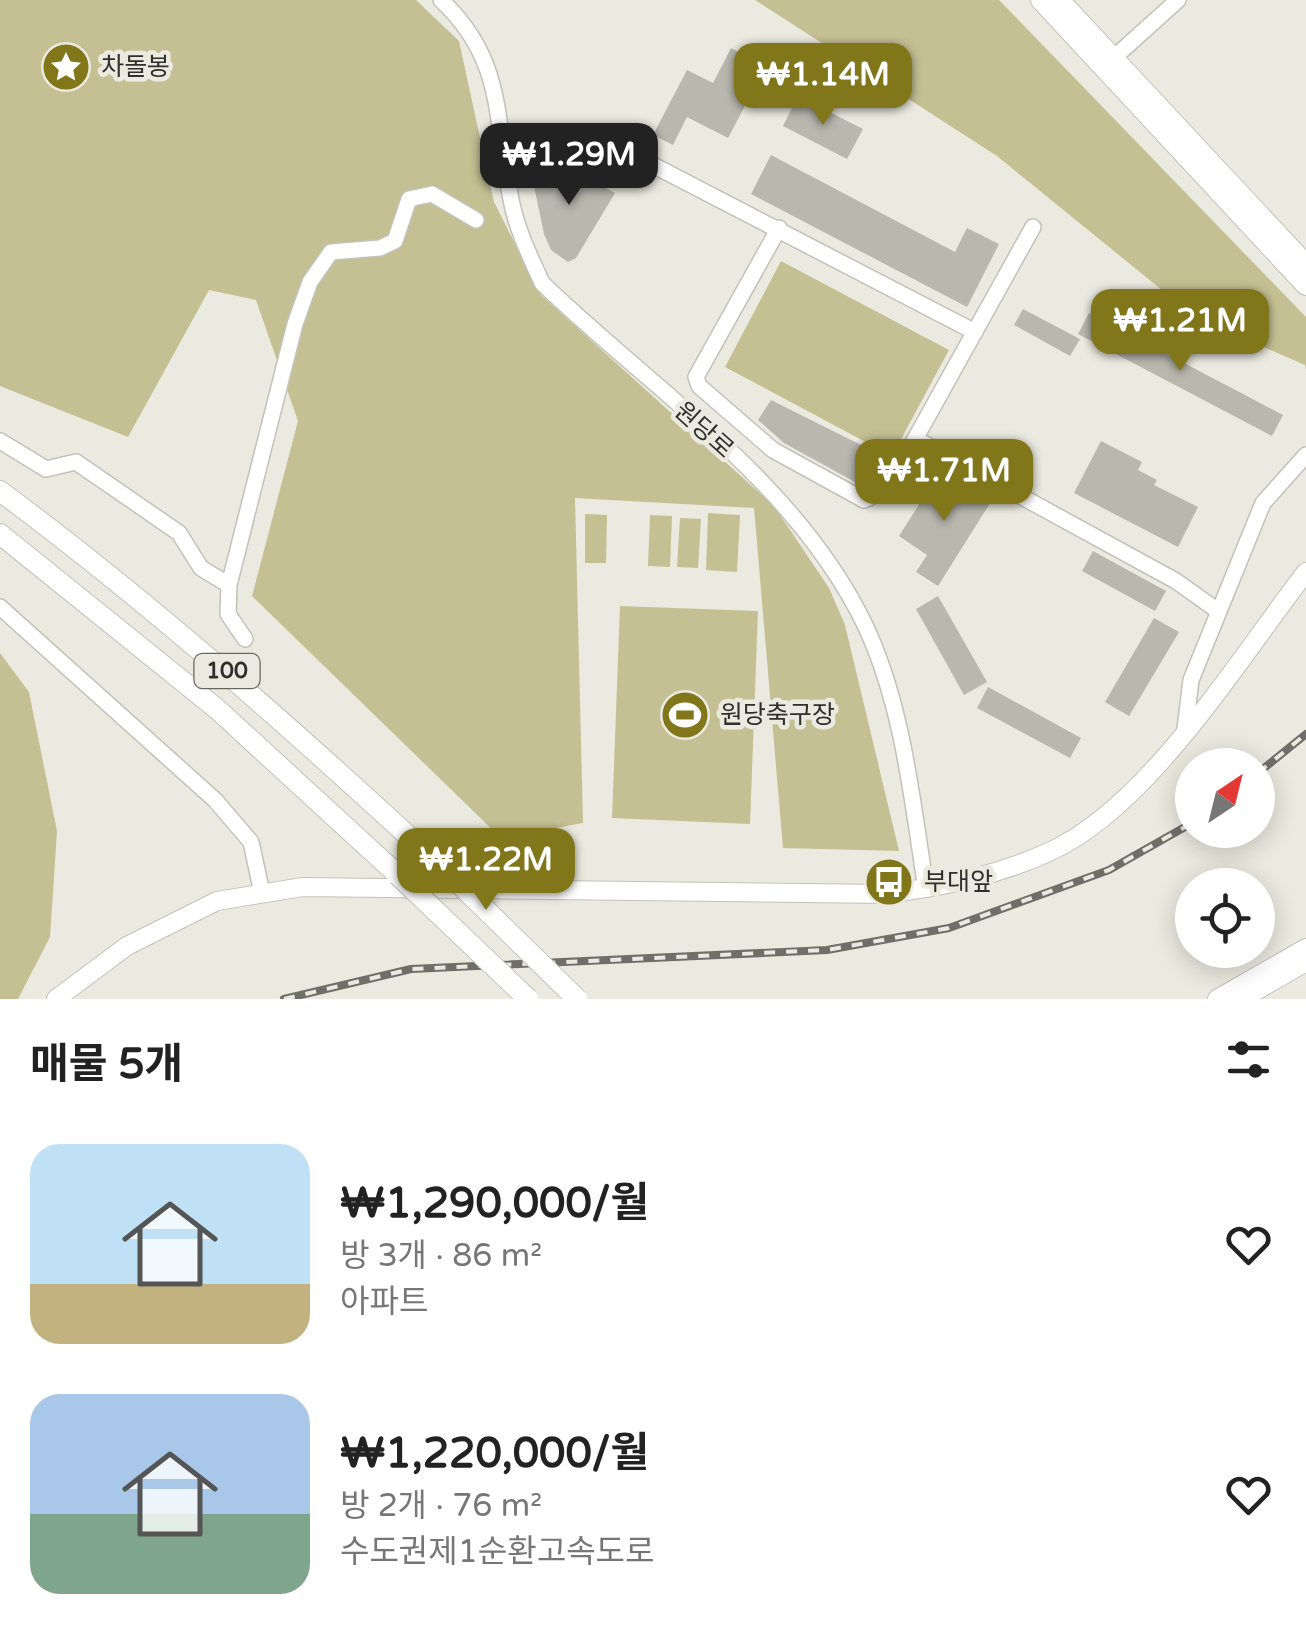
<!DOCTYPE html>
<html lang="ko">
<head>
<meta charset="utf-8">
<style>
	body { margin:0; font-family:"Varela Round","Noto Sans KR",sans-serif; background:#f6f6f6; color:#222; height:100vh; display:flex; flex-direction:column; font-size:38px; white-space:nowrap }
	* { box-sizing:border-box; margin:0 }
	p { font-size:32px; color:#767676 }
	.icon { flex:none; width:55px; height:55px; fill:none; stroke:currentColor; stroke-width:2; stroke-linecap:round; stroke-linejoin:round }
	.map { position:relative; height:999px; overflow:hidden }
	.panel { display:flex; flex-direction:column; background:#fff; flex:1 }
	.panel>* { flex:none }
	.needle { width:65px; rotate:35deg }
	.controls { position:absolute; left:1175px; top:748px; display:grid; gap:20px }
	.controls a { display:grid; place-items:center; width:100px; height:100px; border-radius:50%; background:#fff; box-shadow:0 5px 25px #0003; font-size:50px }
	.price { position:absolute; translate:-50% -85px; padding:0 22px; border-radius:20px; background:#81761a; color:#fff; font-size:32px; line-height:65px; filter:drop-shadow(0 2px 5px #0008) }
	.price::after { content:''; position:absolute; left:50%; top:60px; width:30px; height:22px; margin-left:-15px; background:inherit; clip-path:polygon(0 0,100% 0,50% 100%) }
	.price.selected { background:#222; color:#fff }
	ul { padding:0; list-style:none }
	li { display:flex; align-items:center; gap:30px; height:250px; padding:0 30px }
	li span { display:grid; place-items:center; flex:none; width:280px; height:200px; border-radius:30px; color:#555 }
	li>.icon { margin-inline-start:auto }
	span .icon { width:120px; height:120px; fill:#fffc; stroke-width:1 }
	li b { font-size:42px }
	h2 { display:flex; justify-content:space-between; align-items:center; height:120px; padding:0 30px; font-size:42px }
	.map>svg:first-child { display:block }
	.green { fill:#c4c094 }
	.building { fill:#b9b8af }
	.lines { fill:none; stroke-linecap:round; stroke-linejoin:round }
	.minor-casing { stroke:#c3c2b8; stroke-width:18 }
	.major-casing { stroke:#c3c2b8; stroke-width:20 }
	.highway-casing { stroke:#c3c2b8; stroke-width:22 }
	.minor { stroke:#fff; stroke-width:15 }
	.major { stroke:#fff; stroke-width:18 }
	.highway { stroke:#fff; stroke-width:20 }
	.rail-casing { stroke:#6f6f69; stroke-width:8 }
	.rail { stroke:#ebeae0; stroke-width:4; stroke-dasharray:11; stroke-linecap:butt }
	.highway-bridge-casing { stroke:#c3c2b8; stroke-width:22; stroke-linecap:butt }
	.highway-bridge { stroke:#fff; stroke-width:20 }
	.labels { text-anchor:middle; dominant-baseline:central; stroke-width:9; stroke-linejoin:round; paint-order:stroke }
	.shield { fill:#ebeae0; stroke:#676761; stroke-width:2.5 }
	.shield-label { font-size:22px; font-weight:bold; fill:#2f2f2b }
	.poi-label { font-size:25px; fill:#2f2f2b; stroke:#ebeae0; text-anchor:start }
	.street-label { font-size:25px; fill:#2f2f2b; stroke:#ebeae0 }
</style>
</head>
<body>
<div class="map">
<svg width="1306" height="999" viewBox="0 0 1306 999">
	<rect width="100%" height="100%" fill="#ebeae0"/>
	<!-- green -->
	<path class="green" d="M 0,0 L 416,0 L 459,41 L 494,202 L 541,295 L 774,506 L 829,588 L 845,625 L 899,851 L 783,848 L 754,508 L 575,498 L 583,823 L 501,838 L 252,596 L 298,421 L 256,300 L 209,290 L 128,437 L 0,386 Z
		M 755,0 L 999,0 L 1306,317 L 1306,370 L 1305,365 L 1243,338 L 1173,299 L 997,156 Z
		M 781,261 L 949,350 L 892,456 L 725,367 Z
		M 708,513 L 740,515 L 737,572 L 706,570 Z
		M 585,514 L 607,515 L 606,563 L 585,563 Z
		M 650,515 L 672,516 L 670,567 L 648,566 Z
		M 680,518 L 701,519 L 698,568 L 677,567 Z
		M 620,606 L 758,611 L 750,824 L 612,818 Z
		M 0,653 L 29,692 L 57,831 L 50,937 L 18,999 L 0,999 Z"/>
	<!-- building -->
	<path class="building" d="M 731,48 L 766,66 L 728,138 L 687,117 L 673,145 L 653,135 L 687,70 L 713,83 Z
		M 798,96 L 863,129 L 847,159 L 783,126 Z
		M 771,155 L 955,252 L 967,228 L 999,244 L 967,307 L 751,194 Z
		M 549,158 L 615,193 L 576,258 L 568,262 L 551,250 L 544,234 L 534,186 Z
		M 1023,309 L 1080,339 L 1070,356 L 1014,325 Z
		M 1089,313 L 1283,415 L 1272,436 L 1078,334 Z
		M 771,400 L 887,458 L 872,484 L 864,487 L 784,443 L 758,420 Z
		M 1101,441 L 1142,462 L 1138,470 L 1157,480 L 1154,485 L 1198,507 L 1178,547 L 1074,493 Z
		M 941,470 L 992,500 L 938,586 L 916,572 L 927,555 L 899,536 Z
		M 1093,551 L 1166,591 L 1155,611 L 1082,571 Z
		M 938,596 L 987,682 L 964,695 L 916,609 Z
		M 1154,618 L 1179,632 L 1129,716 L 1105,702 Z
		M 988,687 L 1081,738 L 1070,758 L 977,708 Z"/>
	<g class="lines">
		<!-- minor casing -->
		<g class="minor-casing">
			<path id="minor" d="M 441,0 C 504,59 495,117 510,194 C 515,226 529,254 542,283 C 654,391 794,480 864,623 C 903,704 912,800 926,889
				M 1108,63 L 1178,0
				M 504,134 L 612,151 L 647,162 L 975,332
				M 779,228 L 696,377 L 699,386 L 773,450 L 864,500 L 879,493 L 900,466 L 1033,227
				M 916,439 L 1176,581 L 1218,611
				M 0,441 L 46,469 L 76,462 L 179,533 L 201,568 L 229,585
				M 0,607 L 215,800 L 251,842 L 262,893
				M 245,639 L 228,614 L 229,585 L 295,324 L 310,282 L 331,252 L 380,248 L 395,241 L 409,199 L 432,194 L 476,220
				M 1185,729 L 1191,680 L 1263,503 L 1306,455"/>
		</g>
		<!-- major casing -->
		<g class="major-casing">
			<path id="major" d="M 56,999 L 127,946 L 217,901 L 303,887 L 887,894 C 944,886 996,876 1049,852 C 1149,807 1239,658 1306,572
				M 1217,999 L 1306,948
				M 1242,999 L 1306,962"/>
		</g>
		<!-- highway casing -->
		<g class="highway-casing">
			<path id="highway" d="M 1041,0 L 1306,285
				M 1059,0 L 1306,265
				M 0,491 C 156,607 299,735 442,867
				M 0,534 L 217,709 L 398,875"/>
		</g>
		<!-- minor -->
		<use href="#minor" class="minor"/>
		<!-- major -->
		<use href="#major" class="major"/>
		<!-- highway -->
		<use href="#highway" class="highway"/>
		<!-- rail casing -->
		<g class="rail-casing">
			<path id="rail" d="M 1258,773 L 1306,734
				M 284,999 L 411,969 L 827,950 L 949,928 L 1109,870 L 1192,823"/>
		</g>
		<!-- rail -->
		<use href="#rail" class="rail"/>
		<!-- highway-bridge casing -->
		<g class="highway-bridge-casing">
			<path id="highway-bridge" d="M 442,867 L 577,999
				M 398,875 L 528,999"/>
		</g>
		<!-- highway-bridge -->
		<use href="#highway-bridge" class="highway-bridge"/>
	</g>
	<!-- icons -->
	<defs>
		<g id="sight-disc" transform="scale(2.5)"><circle r="9.5" fill="#81761a" stroke="#ebeae0"/><path d="M0-6L1.8-2.2L6-1.7L2.9 1.2L3.7 5.4L0 3.3L-3.7 5.4L-2.9 1.2L-6-1.7L-1.8-2.2Z" fill="#fff"/></g>
		<g id="stadium-disc" transform="scale(2.5)"><circle r="9.5" fill="#81761a" stroke="#ebeae0"/><path d="M0-5a6.5 5 0 1 0 0 10a6.5 5 0 1 0 0-10ZM-3.5-1.8h7v3.6h-7Z" fill="#fff"/></g>
		<g id="bus-disc" transform="scale(2.5)"><circle r="9.5" fill="#81761a" stroke="#ebeae0"/><path d="M-5-6H5V4H4V6H2V4H-2V6H-4V4H-5ZM-3.5-4V0h7V-4ZM-3.5 1.2v1.5H-2V1.2ZM2 1.2v1.5H3.5V1.2Z" fill="#fff"/></g>
	</defs>
	<g fill-rule="evenodd">
		<use href="#sight-disc" x="66" y="67"/>
		<use href="#stadium-disc" x="685" y="715"/>
		<use href="#bus-disc" x="889" y="882"/>
	</g>
	<g class="labels">
		<!-- shield labels -->
		<rect class="shield" x="194.5" y="654" width="65" height="34" rx="8"/>
		<g class="shield-label">
			<text x="227" y="671">100</text>
		</g>
		<!-- poi labels -->
		<g class="poi-label">
			<text x="101" y="67">차돌봉</text>
			<text x="720" y="715">원당축구장</text>
			<text x="924" y="882">부대앞</text>
		</g>
		<!-- street labels -->
		<g class="street-label">
			<text transform="translate(704 430) rotate(42)">원당로</text>
		</g>
	</g>
</svg>
<div class="controls">
<a><svg class="needle" viewBox="-14 -14 28 28"><path d="M0-13l5 13h-10z" fill="#e53935"/><path d="M0 13l5-13h-10z" fill="#767676"/></svg></a>
<a><svg class="icon" aria-label="locate" viewBox="0 0 24 24"><circle cx="12" cy="12" r="6"/><path d="M12 2v4M12 18v4M2 12h4M18 12h4"/></svg></a>
</div>
<b class="price" style="left:823px;top:128px">₩1.14M</b>
<b class="price selected" style="left:569px;top:208px">₩1.29M</b>
<b class="price" style="left:1180px;top:374px">₩1.21M</b>
<b class="price" style="left:944px;top:524px">₩1.71M</b>
<b class="price" style="left:486px;top:913px">₩1.22M</b>
</div>
<section class="panel">
<h2>매물 5개<svg class="icon" aria-label="filters" viewBox="0 0 24 24"><path d="M4 7h16M4 17h16"/><circle cx="9" cy="7" r="2"/><circle cx="15" cy="17" r="2"/></svg></h2>
<ul>
<li><span style="background:linear-gradient(#bfe0f5 70%,#c2b280 0)"><svg class="icon" aria-label="home" viewBox="0 0 24 24"><path d="M3 11l9-7 9 7M6 9v11h12V9"/></svg></span><div><b>₩1,290,000/월</b><p>방 3개 · 86 m²</p><p>아파트</p></div><svg class="icon" aria-label="heart" viewBox="0 0 24 24"><path d="M12 20l-8-8c-3-5 5-10 8-4 3-6 11-1 8 4z"/></svg></li>
<li><span style="background:linear-gradient(#a9c7e8 60%,#7fa58c 0)"><svg class="icon" aria-label="home" viewBox="0 0 24 24"><path d="M3 11l9-7 9 7M6 9v11h12V9"/></svg></span><div><b>₩1,220,000/월</b><p>방 2개 · 76 m²</p><p>수도권제1순환고속도로</p></div><svg class="icon" aria-label="heart" viewBox="0 0 24 24"><path d="M12 20l-8-8c-3-5 5-10 8-4 3-6 11-1 8 4z"/></svg></li>
</ul>
</section>
</body>
</html>
